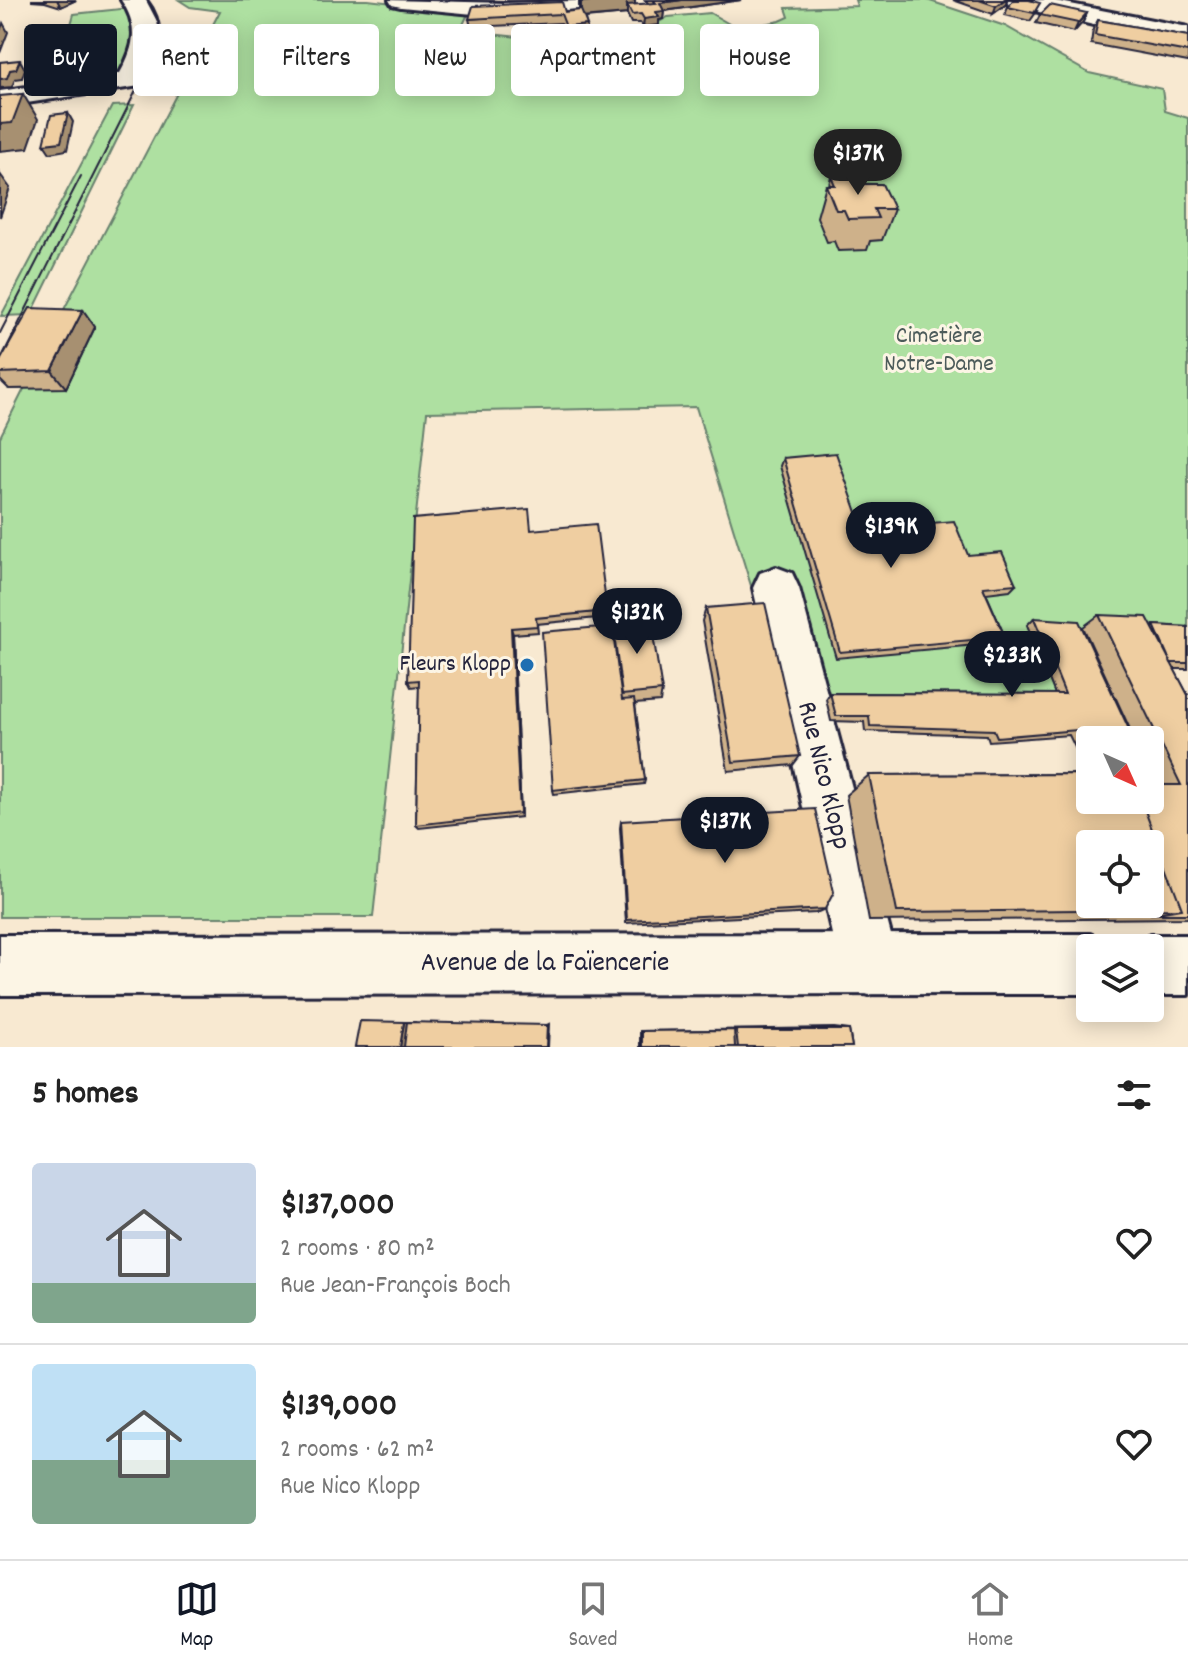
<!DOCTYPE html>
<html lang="en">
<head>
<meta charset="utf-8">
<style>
	body { margin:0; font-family:Dekko,sans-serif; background:#f6f6f6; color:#222; height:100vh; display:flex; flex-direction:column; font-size:30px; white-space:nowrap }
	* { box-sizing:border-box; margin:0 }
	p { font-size:26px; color:#767676 }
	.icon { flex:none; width:44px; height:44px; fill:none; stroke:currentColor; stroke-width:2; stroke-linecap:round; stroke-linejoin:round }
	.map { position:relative; height:1047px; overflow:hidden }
	.sheet { display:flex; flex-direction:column; background:#fff; flex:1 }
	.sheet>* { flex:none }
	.hud { position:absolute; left:24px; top:24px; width:1140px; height:72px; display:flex; gap:16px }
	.needle { width:52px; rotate:135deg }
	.tools { position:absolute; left:1076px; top:726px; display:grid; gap:16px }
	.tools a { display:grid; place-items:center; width:88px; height:88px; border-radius:8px; background:#fff; box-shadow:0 4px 20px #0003; font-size:40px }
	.price { position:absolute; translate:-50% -68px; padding:0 18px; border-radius:28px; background:#111827; color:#fff; font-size:26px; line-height:52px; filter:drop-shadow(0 2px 4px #0008) }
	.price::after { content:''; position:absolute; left:50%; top:48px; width:24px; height:18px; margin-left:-12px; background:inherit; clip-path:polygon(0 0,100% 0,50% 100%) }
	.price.selected { background:#222; color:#fff }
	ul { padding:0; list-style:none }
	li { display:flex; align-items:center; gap:24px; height:200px; padding:0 32px }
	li+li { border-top:2px solid #e0e0e0 }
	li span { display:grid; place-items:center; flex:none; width:224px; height:160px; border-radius:8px; color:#555 }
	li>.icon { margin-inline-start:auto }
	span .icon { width:96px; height:96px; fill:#fffc; stroke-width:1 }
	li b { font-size:34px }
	h2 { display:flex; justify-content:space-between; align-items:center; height:96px; padding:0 32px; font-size:34px }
	.tag { padding:0 28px; border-radius:8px; background:#fff; box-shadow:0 4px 20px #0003; font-size:28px; line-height:72px }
	.tag.selected { background:#111827; color:#fff }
	.dock { display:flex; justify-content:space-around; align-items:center; height:112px; border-top:2px solid #e0e0e0; background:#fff; font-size:22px; color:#767676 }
	.dock a { display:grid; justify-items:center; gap:4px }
	.dock .selected { color:#111827 }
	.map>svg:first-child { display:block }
	.green { fill:#aee0a1; stroke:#68816e; stroke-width:2 }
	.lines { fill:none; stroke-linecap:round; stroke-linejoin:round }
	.minor-casing { stroke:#22223b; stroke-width:6 }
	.major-casing { stroke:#22223b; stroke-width:6 }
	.minor { fill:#fcf5e5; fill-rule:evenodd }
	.major { fill:#fcf5e5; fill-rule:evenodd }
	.tram { stroke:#22223b; stroke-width:2 }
	.wall { fill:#ceb18a; stroke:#22223b; stroke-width:2 }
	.shaded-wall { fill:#a79071; stroke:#22223b; stroke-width:2 }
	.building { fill:#efcea1; stroke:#22223b; stroke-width:2; fill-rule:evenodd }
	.poi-dot { fill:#1f6fb2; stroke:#fcf5e5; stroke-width:3 }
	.labels { text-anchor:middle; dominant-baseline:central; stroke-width:6; stroke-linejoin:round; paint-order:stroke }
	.park-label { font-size:24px; fill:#4c5b5a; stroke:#fcf5e5 }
	.poi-label { font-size:24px; fill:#22223b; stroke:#fcf5e5; text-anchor:end }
	.near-street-label { font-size:28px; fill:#22223b; stroke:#fcf5e5 }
</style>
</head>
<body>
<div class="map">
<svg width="1188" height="1047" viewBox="0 0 1188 1047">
	<rect width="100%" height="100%" fill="#f8e9d1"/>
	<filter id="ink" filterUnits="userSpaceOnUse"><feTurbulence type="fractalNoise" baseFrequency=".0125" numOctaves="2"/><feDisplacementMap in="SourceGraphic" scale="16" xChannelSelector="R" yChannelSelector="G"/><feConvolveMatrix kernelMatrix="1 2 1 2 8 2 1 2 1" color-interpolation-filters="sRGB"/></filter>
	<g filter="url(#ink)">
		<!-- green -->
		<path class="green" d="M 179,0 L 368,0 L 469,12 L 460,31 L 519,37 L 611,36 L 650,27 L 668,17 L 710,13 L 738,29 L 780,21 L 789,17 L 786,8 L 857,6 L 855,0 L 927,0 L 1005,26 L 1089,73 L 1162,89 L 1165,111 L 1188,118 L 1188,632 L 1028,625 L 1057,699 L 826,699 L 795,587 L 752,589 L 696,407 L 427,412 L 373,917 L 0,917 L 0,437 L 24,389 L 9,389 L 59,319 L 220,11 L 190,7 Z
			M 130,8 L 139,22 L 124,75 L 46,83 L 56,76 L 74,14 Z
			M 134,105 L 31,315 L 1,316 L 112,106 Z"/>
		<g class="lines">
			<!-- minor casing -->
			<g class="minor-casing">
				<path id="minor" d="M 121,0 L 146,0 C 168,28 159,58 140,86 L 0,107 L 0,91 L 120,73 C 135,46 139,26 121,0 Z
					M 389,0 L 504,3 L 611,0 L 608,5 L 599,7 L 504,17 L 401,7 L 392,5 Z
					M 1006,0 L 1050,0 L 1188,27 L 1188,43 L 1127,33 L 1018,7 L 1009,5 Z
					M 776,567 L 792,573 L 799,588 L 899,965 L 891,987 L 869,995 L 847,987 L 839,965 L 753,588 L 760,573 Z"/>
			</g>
			<!-- major casing -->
			<g class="major-casing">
				<path id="major" d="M 1090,934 L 1111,943 L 1114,948 L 1090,948 L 1090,994 L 0,995 L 0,935 Z
					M 1150,935 L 1188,935 L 1188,995 L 1150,995 L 1150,948 L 1127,948 L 1128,943 Z"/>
			</g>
			<!-- minor -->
			<use href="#minor" class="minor"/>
			<!-- major -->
			<use href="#major" class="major"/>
			<!-- tram -->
			<path class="tram" d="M 0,333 L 81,176
				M 0,361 L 157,49 L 159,23 L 147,0"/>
		</g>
		<!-- wall -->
		<path class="wall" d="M 32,0 L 76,0 L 61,7 L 45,2 L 32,1 Z
			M 579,0 L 635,0 L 635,5 L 649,4 L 645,0 L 741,0 L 664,11 L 663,19 L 659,20 L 659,25 L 643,27 L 640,23 L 631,23 L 627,14 L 585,18 L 587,33 L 566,35 L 561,23 L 471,27 L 469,19 L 579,10 Z
			M 953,0 L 1007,0 L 1005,5 L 993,14 Z
			M 1008,7 L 1037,11 L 1030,21 L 1005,15 Z
			M 1087,13 L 1083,22 L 1074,32 L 1036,23 L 1040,15 Z
			M 1098,20 L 1188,36 L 1188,62 L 1091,44 L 1093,29 Z
			M 831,176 L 865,184 L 894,209 L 882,240 L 870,241 L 867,250 L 838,251 L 834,241 L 827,242 L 817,217 L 826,185 L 829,185 Z
			M 83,310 L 95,327 L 66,388 L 9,389 L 0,380 L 0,361 Z
			M 783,458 L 863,529 L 968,555 L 1016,584 L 1010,590 L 986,593 L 1005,637 L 998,643 L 836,658 L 780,466 Z
			M 531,530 L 607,611 L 607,617 L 537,624 L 538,632 L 513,634 L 521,817 L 419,828 L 416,825 L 419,686 L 411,687 L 408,681 Z
			M 706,608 L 800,756 L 793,765 L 728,771 L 702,621 Z
			M 1099,615 L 1153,627 L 1154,625 L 1188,627 L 1188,669 L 1174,669 L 1188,695 L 1188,918 L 869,921 L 846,795 L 869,775 L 1088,774 L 1069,735 L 989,741 L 987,735 L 865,731 L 864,722 L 831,721 L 826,699 L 830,693 L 1055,694 L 1027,625 L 1034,618 L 1090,740 L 1090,800 L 1156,785 L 1150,772 L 1150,740 L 1135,740 L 1083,627 Z
			M 612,619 L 662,691 L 660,702 L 635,704 L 645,780 L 644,784 L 554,794 L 553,790 L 612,626 Z
			M 621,821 L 825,909 L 816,913 L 626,923 L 620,828 Z
			M 834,1028 L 849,1030 L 852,1047 L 640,1047 L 640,1031 Z"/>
		<!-- shaded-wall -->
		<path class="shaded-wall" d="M 57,0 L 76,0 L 61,7 Z
			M 601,0 L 635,0 L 634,13 L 627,5 L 627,14 L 581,18 L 581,2 Z
			M 682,0 L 741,0 L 664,11 L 663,19 L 659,20 L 659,25 L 643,27 L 644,19 L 656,12 L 660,3 Z
			M 1004,0 L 1007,0 L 1005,5 L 993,14 L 996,6 Z
			M 1087,13 L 1083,22 L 1074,32 L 1078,23 Z
			M 3,23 L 8,32 L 0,53 L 0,31 Z
			M 587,25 L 587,33 L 566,35 L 566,27 Z
			M 20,60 L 25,69 L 22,78 L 15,79 L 12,87 L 0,88 L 0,79 Z
			M 23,94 L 38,119 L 28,148 L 0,151 L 0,124 Z
			M 68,113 L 73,122 L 67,150 L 50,153 L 44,144 Z
			M 0,174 L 10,188 L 0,217 Z
			M 83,310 L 95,327 L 66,388 L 52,371 Z
			M 511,628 L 513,634 L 521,817 L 520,813 Z
			M 404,1022 L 415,1022 L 412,1047 L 400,1047 Z
			M 549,1024 L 548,1047 L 546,1047 L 547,1025 Z"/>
		<!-- building -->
		<path class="building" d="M 653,0 L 682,0 L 660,3 L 664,11 L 656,12 L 659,17 L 644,19 L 641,14 L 632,15 L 627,5 L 656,3 Z
			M 979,0 L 1004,0 L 996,6 Z
			M 1013,0 L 1029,0 L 1040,3 L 1034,13 L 1008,7 Z
			M 562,2 L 565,12 L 581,10 L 587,25 L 566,27 L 561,14 L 469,19 L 473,6 Z
			M 1050,5 L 1087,13 L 1078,23 L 1040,15 Z
			M 1098,20 L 1188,36 L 1188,52 L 1095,35 Z
			M 20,60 L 16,69 L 10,70 L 7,78 L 0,79 L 0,62 Z
			M 23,94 L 12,123 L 0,124 L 0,96 Z
			M 68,113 L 61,142 L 44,144 L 51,115 Z
			M 861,175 L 865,184 L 882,184 L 894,209 L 874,209 L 878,218 L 848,219 L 844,210 L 836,210 L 826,185 L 835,185 L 831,176 Z
			M 30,308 L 83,310 L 52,371 L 0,373 L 0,361 Z
			M 836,453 L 863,529 L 954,521 L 968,555 L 1002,552 L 1016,584 L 983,587 L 1005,637 L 840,652 L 783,458 Z
			M 529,509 L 531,530 L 596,524 L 607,611 L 536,618 L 537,626 L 511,628 L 520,813 L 416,825 L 419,680 L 408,681 L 413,519 Z
			M 765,603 L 800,756 L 733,762 L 706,608 Z
			M 1099,615 L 1147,617 L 1188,695 L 1188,914 L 1150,914 L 1182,909 L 1141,800 L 1150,800 L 1150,785 L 1181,785 Z
			M 650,616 L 662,691 L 622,695 L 612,619 Z
			M 1034,618 L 1079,621 L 1134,740 L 1090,740 L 1090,755 L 1077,730 L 997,737 L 994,730 L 870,726 L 869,716 L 836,716 L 830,693 L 1065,694 Z
			M 1154,625 L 1188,627 L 1188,663 L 1171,663 Z
			M 612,626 L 622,700 L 634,699 L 645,780 L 553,790 L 542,632 Z
			M 1090,774 L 1090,800 L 1141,800 L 1182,909 L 897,912 L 869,775 ZM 1090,844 L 1150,844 L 1150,904 L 1090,904 Z
			M 815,809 L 834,892 L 825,909 L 627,920 L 621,821 Z
			M 360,1021 L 404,1022 L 400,1047 L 355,1047 Z
			M 407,1022 L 547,1025 L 546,1047 L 404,1047 Z
			M 734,1030 L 735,1047 L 642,1047 L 642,1031 Z
			M 736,1030 L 849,1030 L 852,1047 L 738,1047 Z"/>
	</g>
	<!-- markers -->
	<circle class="poi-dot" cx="527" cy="665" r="8"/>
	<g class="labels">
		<!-- park labels -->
		<g class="park-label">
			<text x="939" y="337">Cimetière<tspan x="939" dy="28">Notre-Dame</tspan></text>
		</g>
		<!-- poi labels -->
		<g class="poi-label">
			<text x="511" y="665">Fleurs Klopp</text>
		</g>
		<!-- near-street labels -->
		<g class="near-street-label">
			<text transform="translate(822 776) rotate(76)">Rue Nico Klopp</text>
			<text x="545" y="965">Avenue de la Faïencerie</text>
		</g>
	</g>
</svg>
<div class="tools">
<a><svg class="needle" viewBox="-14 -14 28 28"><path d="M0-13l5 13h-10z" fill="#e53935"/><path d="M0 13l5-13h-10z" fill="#767676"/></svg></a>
<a><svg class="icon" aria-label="locate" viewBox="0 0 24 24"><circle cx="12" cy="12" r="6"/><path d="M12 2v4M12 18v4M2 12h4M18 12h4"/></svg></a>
<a><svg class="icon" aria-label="layers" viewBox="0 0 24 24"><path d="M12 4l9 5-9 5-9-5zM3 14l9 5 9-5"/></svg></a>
</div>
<b class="price selected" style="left:858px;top:197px">$137K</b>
<b class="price" style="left:891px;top:570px">$139K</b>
<b class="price" style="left:637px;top:656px">$132K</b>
<b class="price" style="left:1012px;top:699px">$233K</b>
<b class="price" style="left:725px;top:865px">$137K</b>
<div class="hud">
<a class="tag selected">Buy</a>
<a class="tag">Rent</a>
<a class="tag">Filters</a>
<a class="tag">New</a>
<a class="tag">Apartment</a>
<a class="tag">House</a>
</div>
</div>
<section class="sheet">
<h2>5 homes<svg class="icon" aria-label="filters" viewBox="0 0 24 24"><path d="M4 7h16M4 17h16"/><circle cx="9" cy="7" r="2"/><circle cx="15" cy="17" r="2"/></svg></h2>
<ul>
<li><span style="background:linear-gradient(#c9d6e8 75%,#7fa58c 0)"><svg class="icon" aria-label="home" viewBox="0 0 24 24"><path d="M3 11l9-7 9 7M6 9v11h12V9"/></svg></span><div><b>$137,000</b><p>2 rooms · 80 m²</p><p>Rue Jean-François Boch</p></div><svg class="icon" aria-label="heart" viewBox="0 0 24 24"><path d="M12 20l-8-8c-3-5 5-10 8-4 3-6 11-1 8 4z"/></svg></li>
<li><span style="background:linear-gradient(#bfe0f5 60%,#7fa58c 0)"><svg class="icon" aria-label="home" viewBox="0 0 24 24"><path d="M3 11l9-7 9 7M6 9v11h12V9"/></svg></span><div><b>$139,000</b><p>2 rooms · 62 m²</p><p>Rue Nico Klopp</p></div><svg class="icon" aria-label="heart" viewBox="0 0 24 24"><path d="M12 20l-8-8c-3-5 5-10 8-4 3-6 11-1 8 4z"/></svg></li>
</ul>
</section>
<nav class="dock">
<a class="selected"><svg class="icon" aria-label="map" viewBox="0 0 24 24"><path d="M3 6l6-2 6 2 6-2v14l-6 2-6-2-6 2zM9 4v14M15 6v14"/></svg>Map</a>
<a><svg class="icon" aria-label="saved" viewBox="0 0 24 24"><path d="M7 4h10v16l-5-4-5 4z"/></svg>Saved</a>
<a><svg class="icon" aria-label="home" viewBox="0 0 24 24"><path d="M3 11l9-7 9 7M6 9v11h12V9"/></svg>Home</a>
</nav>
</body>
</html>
